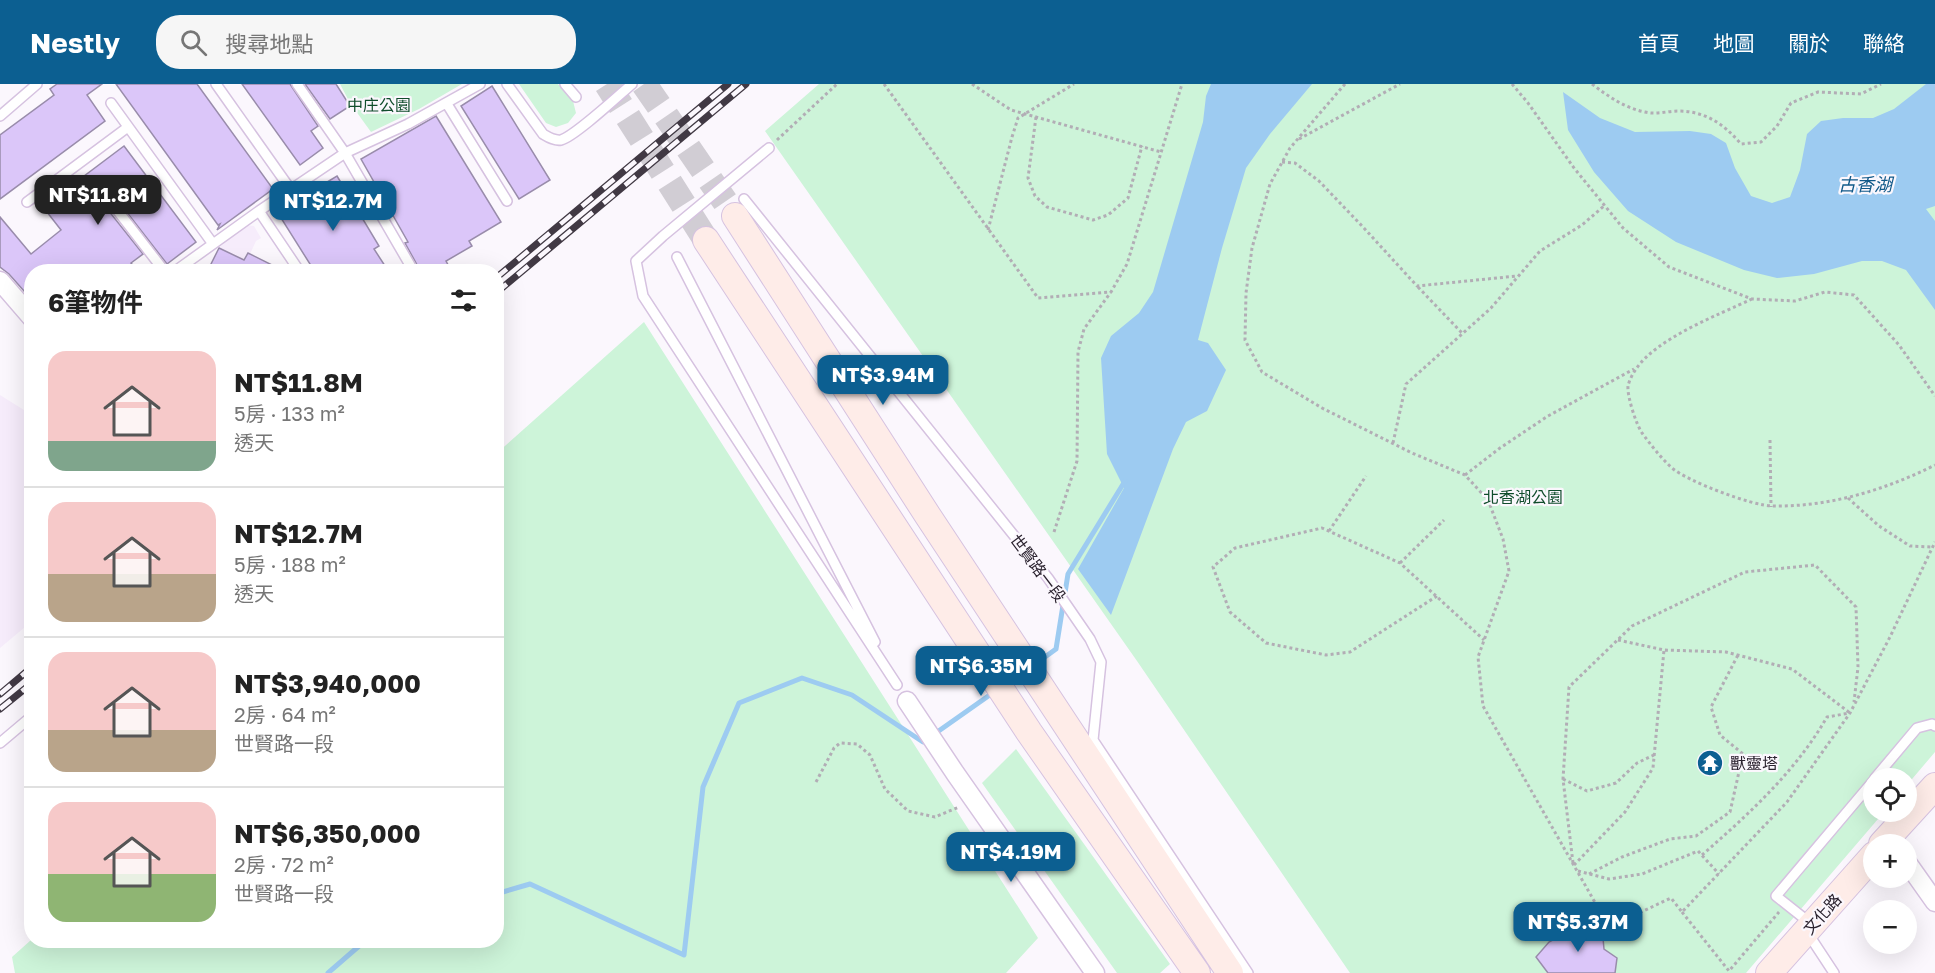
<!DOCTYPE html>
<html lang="zh-TW">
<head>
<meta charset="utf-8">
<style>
	body { margin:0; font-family:"Golos Text","Noto Sans TC",sans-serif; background:#f6f6f6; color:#222; height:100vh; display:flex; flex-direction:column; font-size:22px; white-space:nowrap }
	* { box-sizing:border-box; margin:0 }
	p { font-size:20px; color:#767676 }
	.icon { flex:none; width:33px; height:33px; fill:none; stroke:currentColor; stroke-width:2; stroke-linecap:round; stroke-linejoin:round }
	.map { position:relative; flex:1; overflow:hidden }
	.details { position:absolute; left:24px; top:180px; width:480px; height:684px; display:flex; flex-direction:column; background:#fff; border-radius:24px; box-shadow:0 6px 24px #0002 }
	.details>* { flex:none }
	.controls { position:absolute; left:1863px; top:684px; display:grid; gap:12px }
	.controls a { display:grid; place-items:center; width:54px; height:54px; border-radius:50%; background:#fff; box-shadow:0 6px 24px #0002; font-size:30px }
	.price { position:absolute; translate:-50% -51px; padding:0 14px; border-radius:12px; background:#0c5f91; color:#fff; font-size:20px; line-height:39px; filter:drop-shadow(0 2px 3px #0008) }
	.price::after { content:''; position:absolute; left:50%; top:36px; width:18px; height:14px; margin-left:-9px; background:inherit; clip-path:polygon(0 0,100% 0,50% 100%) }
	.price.selected { background:#222; color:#fff }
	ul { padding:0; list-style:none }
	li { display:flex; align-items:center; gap:18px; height:150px; padding:0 24px }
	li+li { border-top:2px solid #e0e0e0 }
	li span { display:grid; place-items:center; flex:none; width:168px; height:120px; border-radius:18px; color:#555 }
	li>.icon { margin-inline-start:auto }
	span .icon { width:72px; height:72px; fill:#fffc; stroke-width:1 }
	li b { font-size:26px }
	h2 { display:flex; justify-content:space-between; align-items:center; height:72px; padding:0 24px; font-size:26px }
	header { display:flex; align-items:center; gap:36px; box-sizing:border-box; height:84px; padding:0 30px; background:#0c5f91; color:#fff }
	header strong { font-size:28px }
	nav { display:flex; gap:33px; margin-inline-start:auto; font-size:21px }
	.search { width:420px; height:54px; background:#f6f6f6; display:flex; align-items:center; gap:15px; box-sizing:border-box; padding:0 21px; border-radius:24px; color:#767676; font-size:22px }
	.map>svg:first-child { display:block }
	.built { fill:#f6ecfb }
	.green { fill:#cdf4d9 }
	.water { fill:#9dcbf1 }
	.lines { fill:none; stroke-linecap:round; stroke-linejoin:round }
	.stream { stroke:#9dcbf1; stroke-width:5 }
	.building { fill:#dbc6f9; stroke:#998cab; stroke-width:1.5 }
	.secondary-tunnel { stroke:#d1cdd4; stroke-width:26; stroke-dasharray:26 13; stroke-linecap:butt }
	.lane-casing { stroke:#d6c2e0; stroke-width:12 }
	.street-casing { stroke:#d6c2e0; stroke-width:21 }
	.secondary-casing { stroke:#d6c2e0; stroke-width:28 }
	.path { stroke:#b2adb5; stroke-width:3; stroke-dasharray:3 3; stroke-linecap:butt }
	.lane { stroke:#fff; stroke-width:9 }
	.street { stroke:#fff; stroke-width:18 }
	.secondary { stroke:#feece8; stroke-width:26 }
	.rail-casing { stroke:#413944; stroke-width:7 }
	.rail { stroke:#fbf7fd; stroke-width:4.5; stroke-dasharray:14; stroke-linecap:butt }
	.labels { text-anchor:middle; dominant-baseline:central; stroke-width:4.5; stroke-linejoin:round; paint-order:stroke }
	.park-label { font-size:16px; fill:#104d2c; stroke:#fbf7fd }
	.street-label { font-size:16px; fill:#2b232f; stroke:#fbf7fd }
	.poi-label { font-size:16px; fill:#2b232f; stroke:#fbf7fd; text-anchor:start }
	.water-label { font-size:18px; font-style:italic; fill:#115989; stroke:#fbf7fd }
</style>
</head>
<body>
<header>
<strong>Nestly</strong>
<div class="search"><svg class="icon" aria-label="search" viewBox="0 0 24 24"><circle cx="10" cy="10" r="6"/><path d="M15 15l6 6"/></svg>搜尋地點</div>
<nav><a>首頁</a><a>地圖</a><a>關於</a><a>聯絡</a></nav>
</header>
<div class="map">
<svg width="1935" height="889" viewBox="0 0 1935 889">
	<rect width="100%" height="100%" fill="#fbf7fd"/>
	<!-- built -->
	<path class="built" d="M 245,141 L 254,142 L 261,154 L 256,157 L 250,170 L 248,169 L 244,176 L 219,164 Z
		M 0,311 L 32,331 L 31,538 L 0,564 Z"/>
	<!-- green -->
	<path class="green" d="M 340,0 L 462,0 L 419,25 L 371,48 L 350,19 Z
		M 519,0 L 558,0 L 573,17 L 576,29 L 568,39 L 556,43 L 546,39 Z
		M 819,0 L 1935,0 L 1935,668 L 1907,701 L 1906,694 L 1874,694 L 1874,728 L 1884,728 L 1746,889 L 1350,889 L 1137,577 L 765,47 Z
		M 644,238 L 1038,854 L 1006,889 L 15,889 L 12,873 L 31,856 L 496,856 L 497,369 Z
		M 1016,665 L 1170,880 L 1160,889 L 1117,889 L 982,699 Z"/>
	<!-- water -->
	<path class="water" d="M 1211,0 L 1312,0 L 1270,50 L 1246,84 L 1222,164 L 1198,256 L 1208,259 L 1226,286 L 1207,327 L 1186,338 L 1173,365 L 1111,531 L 1078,485 L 1124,404 L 1107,370 L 1101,274 L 1111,252 L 1139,229 L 1153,208 L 1203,38 L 1206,12 Z
		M 1926,0 L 1935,0 L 1935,122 L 1926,125 L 1935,137 L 1935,226 L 1906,186 L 1882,177 L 1862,177 L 1814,190 L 1777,194 L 1744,186 L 1676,158 L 1628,127 L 1594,88 L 1568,46 L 1563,8 L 1600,34 L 1635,48 L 1690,47 L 1711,50 L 1726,59 L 1735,84 L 1751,112 L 1772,119 L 1790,113 L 1800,86 L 1807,50 L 1821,37 L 1843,34 L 1873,34 L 1894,25 Z"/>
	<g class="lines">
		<!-- stream -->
		<path class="stream" d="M 1034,581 L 1056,565 L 1068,490 L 1125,397
			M 1007,600 L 1024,588
			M 496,810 L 530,800 L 684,871 L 703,703 L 739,619 L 802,594 L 852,611 L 923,658 L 994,608
			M 328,889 L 366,856"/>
	</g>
	<!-- building -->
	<path class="building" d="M 57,0 L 102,0 L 87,11 L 105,37 L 0,115 L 0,51 L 54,11 L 50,5 Z
		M 116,0 L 197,0 L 273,105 L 217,146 L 220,140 L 218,141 Z
		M 242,0 L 290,0 L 318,42 L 311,47 L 323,64 L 300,81 Z
		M 305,0 L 336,0 L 350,22 L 330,35 Z
		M 492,2 L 550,96 L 519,115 L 461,22 Z
		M 436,32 L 501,138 L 469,157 L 472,162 L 446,177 L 452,188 L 421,188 L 405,159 L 408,158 L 361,75 Z
		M 124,62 L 196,158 L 167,180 L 119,118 L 113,115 L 108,119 L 108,126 L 143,170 L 131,179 L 139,188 L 32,188 L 32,216 L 9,190 L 0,183 L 0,133 L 31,170 L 61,146 L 43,123 Z
		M 337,92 L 379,162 L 374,165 L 389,188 L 315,188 L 281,134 L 288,129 L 284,124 Z
		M 219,164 L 244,176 L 248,169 L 286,188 L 207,188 Z
		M 1586,838 L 1602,843 L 1604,865 L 1617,874 L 1615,889 L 1548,889 L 1536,873 L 1549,858 Z"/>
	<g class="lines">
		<!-- secondary-tunnel -->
		<path class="secondary-tunnel" d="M 607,0 L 706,156
			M 644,0 L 735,132"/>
		<!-- lane casing -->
		<g class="lane-casing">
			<path id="lane" d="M 216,0 L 291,106
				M 297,0 L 345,69 L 414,188
				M 507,0 L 543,50 C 548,53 554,57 561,56 C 575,52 618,12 632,0
				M 565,0 L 576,13
				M 111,19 L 213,160
				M 447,20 L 507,117
				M 0,32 L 37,0
				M 769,64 L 663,152 L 636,177 L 643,212 L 897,601
				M 744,115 L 1048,494 L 1090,555 L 1101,578 L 1093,656 L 1248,889
				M 27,118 L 128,43
				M 114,122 L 165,188
				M 259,127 L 300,188
				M 677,173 L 875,558
				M 174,188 L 259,127 L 345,69 L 408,40 L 480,0
				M 0,659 L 32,632
				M 1875,694 L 1917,644 L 1932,640 L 1935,642
				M 1810,839 L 1776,812 L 1874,696
				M 1807,848 L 1834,889"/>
		</g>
		<!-- street casing -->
		<g class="street-casing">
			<path id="street" d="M 0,197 L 32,234
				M 907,617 L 955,689 L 1095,889
				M 1906,777 L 1935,818"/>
		</g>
		<!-- secondary casing -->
		<g class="secondary-casing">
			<path id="secondary" d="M 735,132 L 928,432 L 1230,889
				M 706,156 L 1029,648 L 1197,889
				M 1882,760 L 1935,702
				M 1769,889 L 1874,771"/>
		</g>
		<!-- path -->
		<path class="path" d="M 884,0 L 1038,214 L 1111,208 L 1127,180 L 1182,0
			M 972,0 L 1011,26 L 1161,68
			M 1345,0 L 1290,64 L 1270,100 L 1252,164 L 1246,209 L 1245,256 L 1262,288 L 1322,324 L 1412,369 L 1465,391 L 1488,416 L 1503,455 L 1509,487 L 1478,573 L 1483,622 L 1609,843 L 1671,814 L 1682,828 L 1787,718 L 1850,629 L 1890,553 L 1935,458
			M 1512,0 L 1528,19 L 1574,84 L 1623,144 L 1669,183 L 1752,215 L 1795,217 L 1825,208 L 1854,211 L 1899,261 L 1935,312
			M 1592,0 C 1609,13 1625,24 1645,28 C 1656,31 1667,27 1678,27 C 1705,27 1724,40 1741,60 L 1761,58 L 1777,42 L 1791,19 L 1818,8 L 1861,10 L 1881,0
			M 1036,33 L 1028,94 L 1035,112 L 1047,123 L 1093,136 L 1108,131 L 1128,114 L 1142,62
			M 1299,55 L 1400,0
			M 777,56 L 837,0
			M 1282,78 L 1295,79 L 1319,97 L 1363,143 L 1417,202 L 1517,192
			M 988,146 L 1012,53 L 1018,34 L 1074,0
			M 1418,203 L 1462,249
			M 1752,215 C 1718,231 1657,254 1636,285 C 1633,289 1629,297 1628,302 C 1627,312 1636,340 1642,349 C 1651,361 1660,373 1672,384 C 1687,397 1752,422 1773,422 C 1829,423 1885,406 1935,381
			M 1770,356 L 1771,423
			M 1393,359 L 1406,300 L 1491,224 L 1540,167 L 1582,141 L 1604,122
			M 1465,391 L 1500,364 L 1548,332 L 1634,285
			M 1848,414 L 1879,442 L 1910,462 L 1932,463
			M 1329,447 L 1366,392
			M 1054,448 L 1077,377 L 1078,268 L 1084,245 L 1111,208
			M 1400,479 L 1444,436
			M 1437,512 L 1350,568 L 1326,571 L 1266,559 L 1230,528 L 1213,483 L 1235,464 L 1322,444 L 1400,479 L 1484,556
			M 1618,556 L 1664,566 L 1726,568 L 1792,585 L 1850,629
			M 1563,695 L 1587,707 L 1616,699 L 1637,679 L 1654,671
			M 816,698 L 834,664 L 840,659 L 857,660 L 870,671 L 885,705 L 908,727 L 935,733 L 959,723
			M 1702,771 C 1749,730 1796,687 1827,633 L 1850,629
			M 1573,779 L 1563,695 L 1569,603 L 1632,542 L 1745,488 L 1815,481 L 1856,523 L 1858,583 L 1854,618
			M 1574,781 L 1625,728 L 1653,684 L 1664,566
			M 1578,787 L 1609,795 L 1642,790 L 1698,767 L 1719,790
			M 1589,790 L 1622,773 L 1670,755 L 1696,752 L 1730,728 L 1743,670 L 1720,651 L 1711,623 L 1738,571
			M 1682,828 L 1729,887 L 1779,828"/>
		<!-- lane -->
		<use href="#lane" class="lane"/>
		<!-- street -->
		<use href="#street" class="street"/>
		<!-- secondary -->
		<use href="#secondary" class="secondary"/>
		<!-- rail casing -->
		<g class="rail-casing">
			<path id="rail" d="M 496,194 L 728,0
				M 496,209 L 746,0
				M 0,610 L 32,583
				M 0,625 L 32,599"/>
		</g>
		<!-- rail -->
		<use href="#rail" class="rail"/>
	</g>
	<!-- icons -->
	<defs>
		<g id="temple-disc" transform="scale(1.35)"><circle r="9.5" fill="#0c5f91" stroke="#fbf7fd"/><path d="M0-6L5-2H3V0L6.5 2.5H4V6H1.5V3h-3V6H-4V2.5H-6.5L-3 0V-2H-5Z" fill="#fff"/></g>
	</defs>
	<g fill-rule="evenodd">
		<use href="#temple-disc" x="1710" y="679"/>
	</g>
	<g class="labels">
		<!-- park labels -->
		<g class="park-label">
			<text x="379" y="21">中庄公園</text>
			<text x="1523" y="413">北香湖公園</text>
		</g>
		<!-- street labels -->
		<g class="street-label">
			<text transform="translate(1038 484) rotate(53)">世賢路一段</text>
			<text transform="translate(1822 830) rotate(-48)">文化路</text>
		</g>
		<!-- poi labels -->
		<g class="poi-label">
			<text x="1730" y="679">獸靈塔</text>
		</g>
		<!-- water labels -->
		<g class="water-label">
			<text x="1865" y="100">古香湖</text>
		</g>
	</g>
</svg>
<div class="controls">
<a><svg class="icon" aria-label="locate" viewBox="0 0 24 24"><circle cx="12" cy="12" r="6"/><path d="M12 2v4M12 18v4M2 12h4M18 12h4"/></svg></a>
<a>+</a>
<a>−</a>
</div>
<b class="price selected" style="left:98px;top:142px">NT$11.8M</b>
<b class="price" style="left:333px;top:148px">NT$12.7M</b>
<b class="price" style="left:883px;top:322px">NT$3.94M</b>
<b class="price" style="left:981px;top:613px">NT$6.35M</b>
<b class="price" style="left:1011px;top:799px">NT$4.19M</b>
<b class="price" style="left:1578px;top:869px">NT$5.37M</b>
<section class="details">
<h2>6筆物件<svg class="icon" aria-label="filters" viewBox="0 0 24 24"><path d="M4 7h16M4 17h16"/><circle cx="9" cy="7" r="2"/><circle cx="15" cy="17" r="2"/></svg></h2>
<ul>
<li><span style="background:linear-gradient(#f6c9c9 75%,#7fa58c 0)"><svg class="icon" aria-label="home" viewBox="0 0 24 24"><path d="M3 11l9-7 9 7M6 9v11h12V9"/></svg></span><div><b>NT$11.8M</b><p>5房 · 133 m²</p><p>透天</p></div></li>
<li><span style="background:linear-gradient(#f6c9c9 60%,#b9a48a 0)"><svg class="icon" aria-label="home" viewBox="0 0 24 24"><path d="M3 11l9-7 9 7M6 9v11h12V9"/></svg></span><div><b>NT$12.7M</b><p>5房 · 188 m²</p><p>透天</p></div></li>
<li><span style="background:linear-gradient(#f6c9c9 65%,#b9a48a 0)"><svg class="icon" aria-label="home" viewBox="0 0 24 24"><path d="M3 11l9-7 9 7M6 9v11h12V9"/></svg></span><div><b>NT$3,940,000</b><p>2房 · 64 m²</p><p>世賢路一段</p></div></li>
<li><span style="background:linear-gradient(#f6c9c9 60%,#8fb573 0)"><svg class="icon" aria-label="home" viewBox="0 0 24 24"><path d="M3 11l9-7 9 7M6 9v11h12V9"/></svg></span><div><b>NT$6,350,000</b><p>2房 · 72 m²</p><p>世賢路一段</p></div></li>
</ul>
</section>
</div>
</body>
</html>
